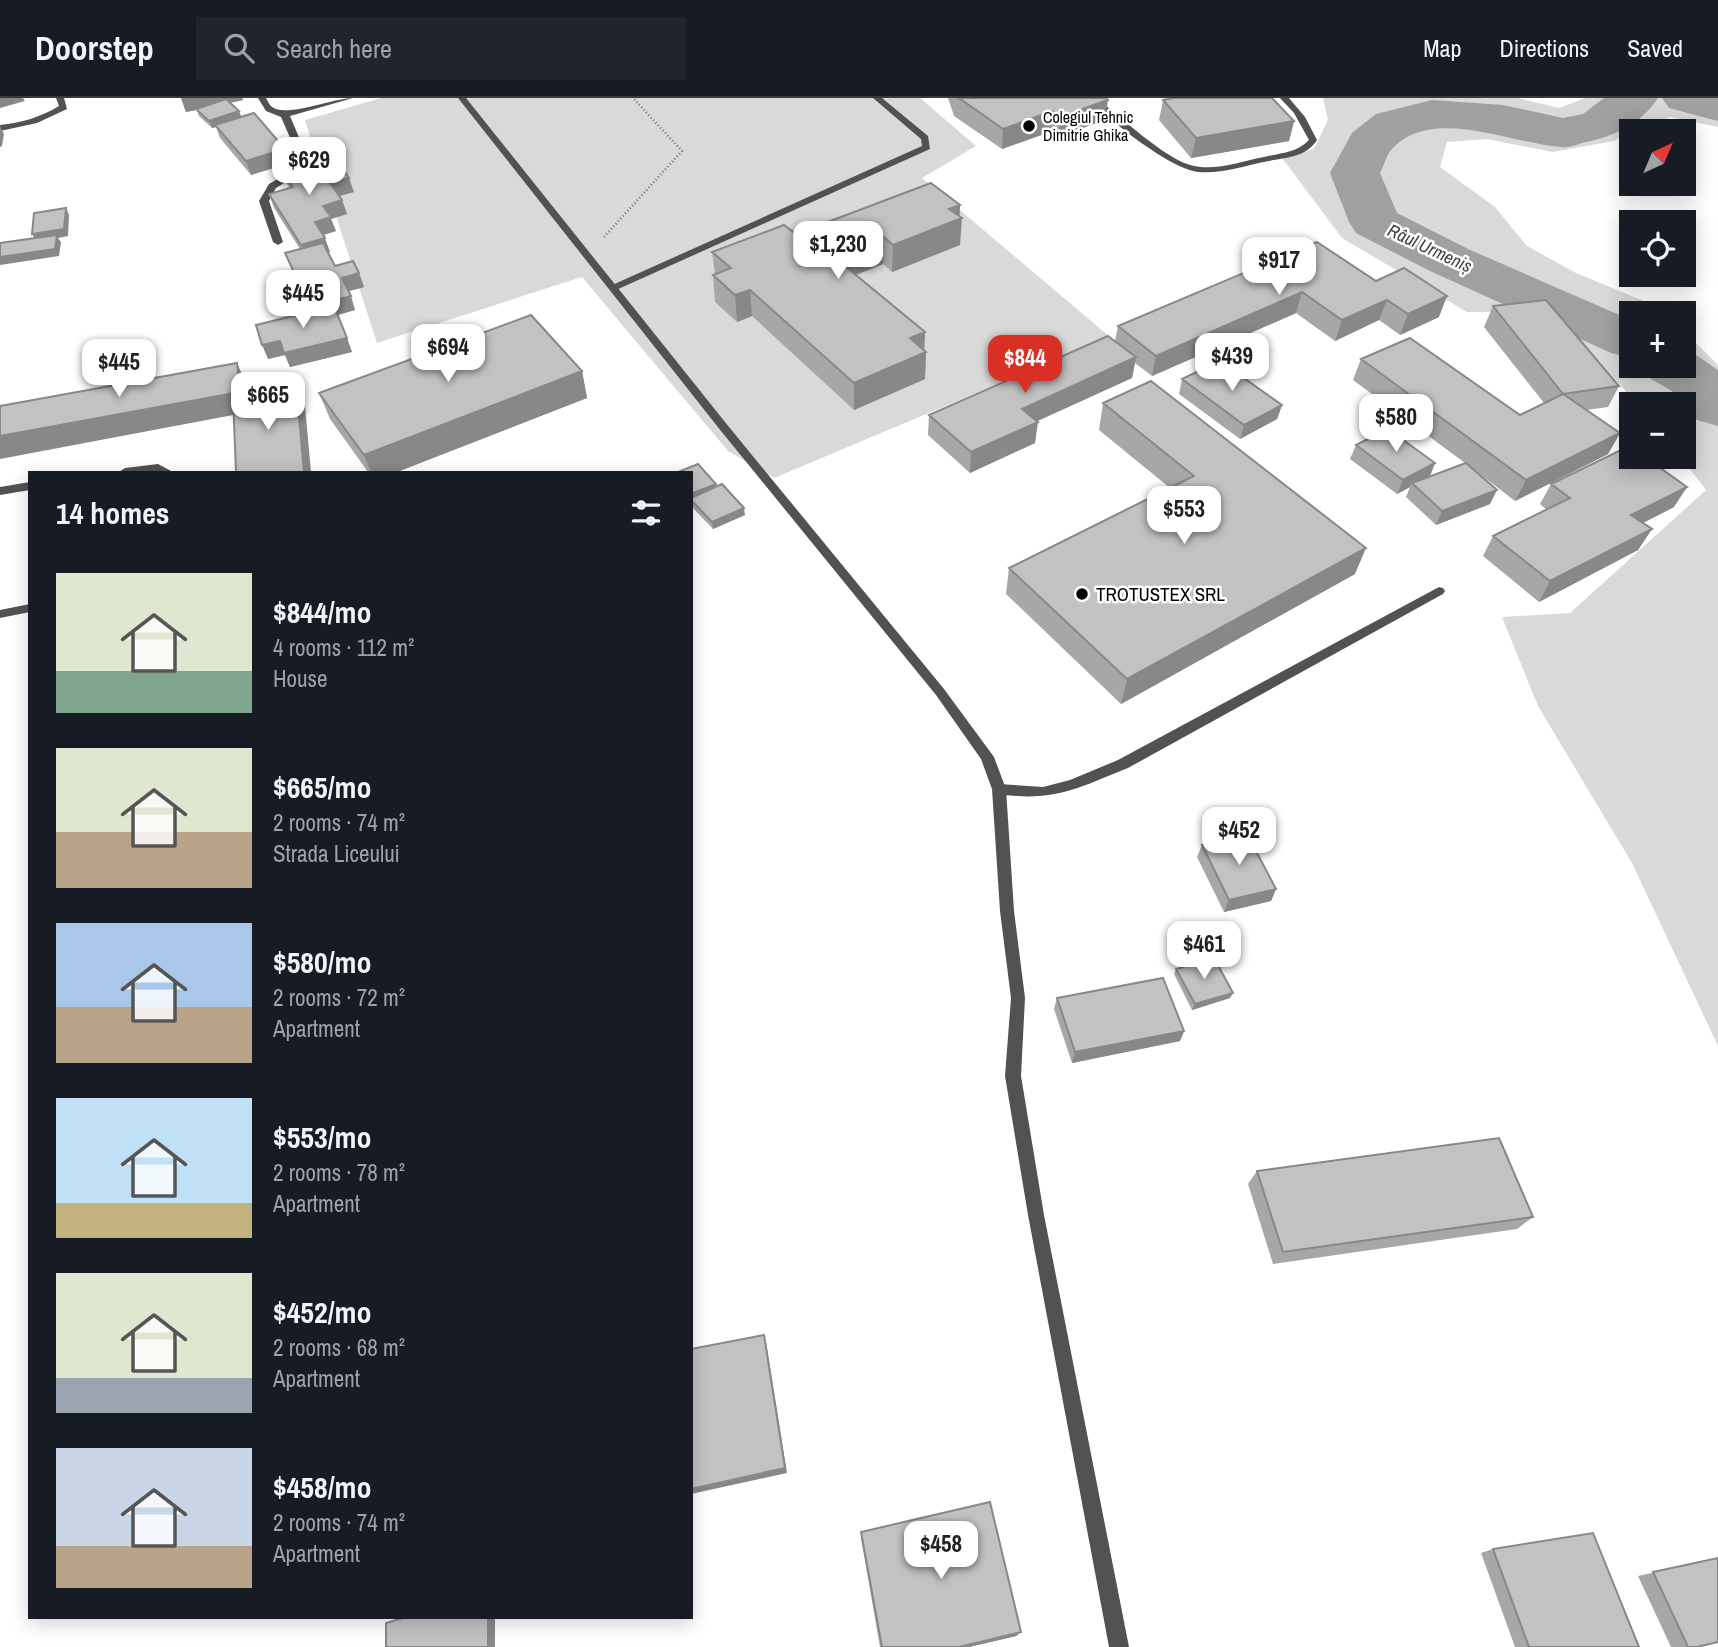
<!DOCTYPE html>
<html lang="en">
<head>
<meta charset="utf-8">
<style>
	body { margin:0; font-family:"Archivo Narrow",sans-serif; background:#20242c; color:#f1f3f6; height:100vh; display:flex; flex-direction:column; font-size:26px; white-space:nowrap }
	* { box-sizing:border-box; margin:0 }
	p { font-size:23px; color:#9ea1a6 }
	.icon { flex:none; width:38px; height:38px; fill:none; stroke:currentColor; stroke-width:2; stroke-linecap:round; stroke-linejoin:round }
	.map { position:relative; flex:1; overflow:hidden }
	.panel { position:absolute; left:28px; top:373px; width:665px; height:1148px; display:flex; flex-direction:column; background:#171b24; border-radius:0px; box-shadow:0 4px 18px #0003 }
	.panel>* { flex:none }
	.needle { width:46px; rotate:44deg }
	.buttons { position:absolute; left:1619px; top:21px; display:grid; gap:14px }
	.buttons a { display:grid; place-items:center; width:77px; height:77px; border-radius:0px; background:#171b24; box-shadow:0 4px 18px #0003; font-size:35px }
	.price { position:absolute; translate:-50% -60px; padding:0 16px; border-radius:14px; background:#fff; color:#222; font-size:23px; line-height:46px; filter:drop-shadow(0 2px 4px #0008) }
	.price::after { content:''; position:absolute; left:50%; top:42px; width:21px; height:16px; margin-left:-10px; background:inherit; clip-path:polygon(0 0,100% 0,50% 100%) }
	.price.active { background:#d93025; color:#fff }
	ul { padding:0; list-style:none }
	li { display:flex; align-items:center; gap:21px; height:175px; padding:0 28px }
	li span { display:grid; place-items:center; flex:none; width:196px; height:140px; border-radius:0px; color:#555 }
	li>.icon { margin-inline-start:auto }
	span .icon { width:84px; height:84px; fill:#fffc; stroke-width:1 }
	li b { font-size:30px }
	h2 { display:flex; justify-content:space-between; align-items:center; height:84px; padding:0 28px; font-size:30px }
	header { display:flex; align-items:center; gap:42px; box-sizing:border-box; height:98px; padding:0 35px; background:#171b24; border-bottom:2px solid #363941 }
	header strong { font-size:33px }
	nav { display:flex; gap:38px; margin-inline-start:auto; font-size:24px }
	.search { width:490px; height:63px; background:#20242c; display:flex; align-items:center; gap:18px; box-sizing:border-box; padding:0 24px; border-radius:0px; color:#9ea1a6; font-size:26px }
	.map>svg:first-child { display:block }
	.green { fill:#d9d9d9 }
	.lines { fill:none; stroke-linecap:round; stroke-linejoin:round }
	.river { fill:#a0a0a0; fill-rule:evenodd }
	.path { stroke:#747474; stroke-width:2.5; stroke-dasharray:1 2.5; stroke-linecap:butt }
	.lane { fill:#525252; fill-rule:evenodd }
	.street { fill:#525252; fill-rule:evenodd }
	.wall { fill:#a7a7a7 }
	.shaded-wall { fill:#888 }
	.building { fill:#c2c2c2; stroke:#888; stroke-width:2 }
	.poi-dot { fill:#000; stroke:#fff; stroke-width:2.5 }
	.labels { text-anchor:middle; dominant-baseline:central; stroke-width:5; stroke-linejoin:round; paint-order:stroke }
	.far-poi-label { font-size:16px; fill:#000; stroke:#fff; text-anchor:start }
	.far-water-label { font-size:18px; font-style:italic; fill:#414141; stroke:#fff }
	.poi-label { font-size:19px; fill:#000; stroke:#fff; text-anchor:start }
</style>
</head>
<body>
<header>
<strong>Doorstep</strong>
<div class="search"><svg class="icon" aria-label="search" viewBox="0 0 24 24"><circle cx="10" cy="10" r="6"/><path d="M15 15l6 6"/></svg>Search here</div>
<nav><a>Map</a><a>Directions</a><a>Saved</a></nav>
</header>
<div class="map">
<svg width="1718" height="1549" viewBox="0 0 1718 1549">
	<rect width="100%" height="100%" fill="#fff"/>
	<!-- green -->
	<path class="green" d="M 381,0 L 920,0 L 976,48 L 922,80 L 1110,239 L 774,380 L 728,353 L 582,179 L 377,245 L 305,22 Z
		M 1323,0 L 1518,0 L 1559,10 L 1585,0 L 1718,0 L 1718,29 L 1670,19 L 1631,33 L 1614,43 L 1553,54 L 1487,41 L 1447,44 L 1440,69 L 1495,109 L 1527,148 L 1576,175 L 1661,210 L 1666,215 L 1631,215 L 1631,268 L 1684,268 L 1684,233 L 1718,267 L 1718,948 L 1632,765 L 1538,608 L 1502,519 L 1570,515 L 1706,392 L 1681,359 L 1684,359 L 1684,306 L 1637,306 L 1572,232 L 1534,214 L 1467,214 L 1342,140 L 1282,60 L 1314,51 L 1328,22 Z"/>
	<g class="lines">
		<!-- river -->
		<path class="river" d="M 1604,0 L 1658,0 C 1639,28 1614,38 1582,45 C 1576,47 1568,50 1561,49 C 1512,46 1432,7 1392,51 C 1386,57 1384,68 1380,75 L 1397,115 L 1468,151 L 1631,222 L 1631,260 L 1611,255 L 1430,173 L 1356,135 L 1349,124 L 1330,75 L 1352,35 L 1376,16 L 1432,2 L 1503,7 L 1563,20 L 1583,16 Z
			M 1662,0 L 1718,0 L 1718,23 L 1669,10 Z
			M 1684,253 L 1693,255 L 1718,272 L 1718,328 L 1697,322 L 1672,293 L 1651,281 L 1643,268 L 1684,268 Z"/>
		<!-- path -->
		<path class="path" d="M 604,139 L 682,53 L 633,0"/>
		<!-- lane -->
		<path class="lane" d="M 873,0 L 882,0 L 928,38 L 930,51 L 616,192 L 610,192 L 610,188 L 922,48 L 921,41 Z
			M 1087,0 L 1096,0 C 1120,18 1167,63 1194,68 C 1216,73 1242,63 1264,59 C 1280,55 1297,55 1309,42 L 1294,15 L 1280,0 L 1289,0 L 1305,19 L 1317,42 C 1306,59 1288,59 1269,63 C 1246,67 1223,76 1199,74 C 1171,72 1108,21 1087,0 Z
			M 158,366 L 173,374 L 119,374 L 125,370 Z
			M 30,384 L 30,392 L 0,397 L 0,389 Z
			M 1439,489 L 1443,490 L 1445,493 L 1443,496 L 1128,670 C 1087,686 1062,701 1017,698 C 1008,697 998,698 992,691 L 999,686 L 1043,689 L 1070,682 L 1118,662 Z
			M 30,506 L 30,514 L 0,520 L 0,512 Z"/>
		<!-- street -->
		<path class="street" d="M 56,0 L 64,0 L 67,11 L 37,25 L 0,33 L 0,27 C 21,25 41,19 59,8 Z
			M 258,0 L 266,0 C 268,3 269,7 272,9 C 286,20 333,0 353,0 L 290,18 L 311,68 L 276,90 L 269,103 L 283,144 L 278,147 L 273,144 L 259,103 L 269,86 L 302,67 L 281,19 L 266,13 Z
			M 458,0 L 466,0 L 729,329 L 944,591 L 994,659 L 1006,691 L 1014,813 L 1025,900 L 1021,978 L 1044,1117 L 1129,1549 L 1109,1549 L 1028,1117 L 1005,978 L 1011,900 L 1000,813 L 992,691 L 981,661 L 936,597 L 721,333 Z"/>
	</g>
	<!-- wall -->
	<path class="wall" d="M 181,0 L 242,0 L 243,2 L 230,5 L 241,19 L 290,65 L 251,77 L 220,40 L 216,29 L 212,30 L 199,18 L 197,12 L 186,14 Z
		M 948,0 L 1106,0 L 1105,22 L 1058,39 L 1050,34 L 1002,51 L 954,18 Z
		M 1163,2 L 1294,23 L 1289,43 L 1191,60 L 1159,22 Z
		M 282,72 L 354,94 L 339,98 L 342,102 L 347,116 L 331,121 L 336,133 L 323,137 L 330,154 L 328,155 L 335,168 L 359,175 L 364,189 L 348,193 L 355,212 L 338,217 L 352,254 L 290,269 L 285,257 L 268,261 L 311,214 L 285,155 L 300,151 L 274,110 L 269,96 L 290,90 L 287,86 Z
		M 960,107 L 960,147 L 892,174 L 883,166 L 856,177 L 925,234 L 924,252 L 926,254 L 925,281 L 854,312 L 752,218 L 737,224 L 715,204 L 713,177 L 715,176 L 712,154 L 796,136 Z
		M 1317,144 L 1376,183 L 1439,219 L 1400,237 L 1379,222 L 1335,243 L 1296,215 L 1152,278 L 1135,265 L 1132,280 L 1037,323 L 1035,345 L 970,375 L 928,337 L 929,317 L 1115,243 L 1118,228 Z
		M 1493,208 L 1619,288 L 1608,309 L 1586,312 L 1620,335 L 1608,356 L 1515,403 L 1476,373 L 1490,406 L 1436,427 L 1406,399 L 1410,389 L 1397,396 L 1350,361 L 1356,347 L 1435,365 L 1430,379 L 1465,365 L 1353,282 L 1361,261 L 1520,317 L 1544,305 L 1484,229 Z
		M 582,273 L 587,300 L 397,374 L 368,374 L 330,321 L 319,295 Z
		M 1182,281 L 1282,307 L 1277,321 L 1240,341 L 1179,296 Z
		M 1103,305 L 1355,476 L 1121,606 L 1006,496 L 1009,470 L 1170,390 L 1099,332 Z
		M 691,374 L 716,389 L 745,417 L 713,431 L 691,408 Z
		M 1551,386 L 1674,409 L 1643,425 L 1652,431 L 1638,452 L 1539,504 L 1483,458 L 1493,438 L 1547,412 L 1540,406 Z
		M 1202,747 L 1276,791 L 1271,803 L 1224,814 L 1197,759 Z
		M 1176,871 L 1230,900 L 1192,912 L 1174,876 Z
		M 1057,900 L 1184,933 L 1180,943 L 1072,965 L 1054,911 Z
		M 1257,1073 L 1533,1119 L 1517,1131 L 1273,1166 L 1248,1086 Z
		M 861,1434 L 1021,1534 L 1016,1538 L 969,1549 L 880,1549 L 861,1440 Z
		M 1493,1451 L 1639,1549 L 1515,1549 L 1481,1455 Z
		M 1718,1460 L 1697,1549 L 1671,1549 L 1638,1478 Z"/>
	<!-- shaded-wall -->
	<path class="shaded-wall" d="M 0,0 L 23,0 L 25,3 L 0,10 Z
		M 181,0 L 242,0 L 243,2 L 186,14 Z
		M 1108,2 L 1105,22 L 1058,39 L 1060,19 Z
		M 239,13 L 242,20 L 215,27 L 216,29 L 212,30 L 209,23 Z
		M 1052,13 L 1050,34 L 1002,51 L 1003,31 Z
		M 1294,23 L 1289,43 L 1191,60 L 1196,40 Z
		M 0,28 L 4,36 L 2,48 L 0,49 Z
		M 285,51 L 290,65 L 251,77 L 246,63 Z
		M 349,80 L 354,94 L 335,99 L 330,85 Z
		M 342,102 L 347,116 L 331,121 L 336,133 L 320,138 L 315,124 L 323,108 Z
		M 960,107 L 959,121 L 962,120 L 960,147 L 892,174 L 893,147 L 949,111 Z
		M 66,110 L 69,117 L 68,138 L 58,140 L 61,144 L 59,158 L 0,167 L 0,159 L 36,143 L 32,136 Z
		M 884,139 L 883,166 L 835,185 L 834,159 Z
		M 325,140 L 330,154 L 306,161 L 301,147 Z
		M 359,175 L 364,189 L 346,194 L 342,180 Z
		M 750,192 L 752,218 L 737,224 L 735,197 Z
		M 1302,194 L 1296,215 L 1152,278 L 1156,258 Z
		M 351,198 L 355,212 L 315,223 L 310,209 Z
		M 1447,198 L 1439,219 L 1400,237 L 1408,216 Z
		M 1387,202 L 1379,222 L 1335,243 L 1342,222 Z
		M 925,234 L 924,255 L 926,254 L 925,281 L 854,312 L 854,285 L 910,240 Z
		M 347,240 L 352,254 L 290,269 L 285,257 L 268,261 L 262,247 L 280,243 Z
		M 1136,259 L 1132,280 L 1020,331 L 1022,311 Z
		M 237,265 L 246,285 L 249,314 L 0,361 L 0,338 Z
		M 582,273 L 587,300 L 397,374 L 371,374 L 364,357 Z
		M 296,287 L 305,308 L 311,374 L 304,374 Z
		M 1282,307 L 1277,321 L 1240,341 L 1244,327 Z
		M 1038,324 L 1035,345 L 970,375 L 971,354 Z
		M 1620,335 L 1608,356 L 1515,403 L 1526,382 Z
		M 1435,365 L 1429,379 L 1412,385 L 1410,389 L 1397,396 L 1403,382 Z
		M 716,386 L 717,393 L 691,402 L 691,396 Z
		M 1687,389 L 1674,409 L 1619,437 L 1631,417 Z
		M 1497,392 L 1490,406 L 1436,427 L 1442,413 Z
		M 744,410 L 745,417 L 713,431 L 712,424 Z
		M 1652,431 L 1638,452 L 1539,504 L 1550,483 Z
		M 1366,450 L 1355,476 L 1121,606 L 1127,581 Z
		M 1276,791 L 1271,803 L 1224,814 L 1229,802 Z
		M 1233,895 L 1230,900 L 1192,912 L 1195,906 Z
		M 1184,933 L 1180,943 L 1072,965 L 1075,954 Z
		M 766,1244 L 787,1375 L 691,1396 L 691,1391 Z
		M 488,1519 L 495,1519 L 495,1549 L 488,1549 Z
		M 1021,1534 L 1016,1538 L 969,1549 L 959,1549 Z"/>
	<!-- building -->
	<path class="building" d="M 959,0 L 1106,0 L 1108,2 L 1060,19 L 1052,13 L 1003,31 Z
		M 1173,0 L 1272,0 L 1294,23 L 1196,40 L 1163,2 Z
		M 226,1 L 239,13 L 209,23 L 196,11 Z
		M 254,15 L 285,51 L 246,63 L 215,27 Z
		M 334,58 L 349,80 L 330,85 L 342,102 L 323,108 L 331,119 L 315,124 L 325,140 L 301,147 L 269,96 L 293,89 L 282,72 Z
		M 931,85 L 960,107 L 949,111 L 962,120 L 893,147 L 884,139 L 834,159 L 925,234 L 910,240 L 926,254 L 854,285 L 750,192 L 735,197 L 713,177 L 731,170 L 712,154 L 784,127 L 796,136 Z
		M 66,110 L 64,131 L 32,136 L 34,115 Z
		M 57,137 L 55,151 L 0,159 L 0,145 Z
		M 1317,144 L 1376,183 L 1404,170 L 1447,198 L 1408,216 L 1387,202 L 1342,222 L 1302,194 L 1156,258 L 1118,228 Z
		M 323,145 L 335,168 L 353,163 L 359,175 L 342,180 L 351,198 L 310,209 L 285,155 Z
		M 1546,202 L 1619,288 L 1563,296 L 1493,208 Z
		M 334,208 L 347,240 L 284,255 L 280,243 L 262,247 L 256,227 Z
		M 531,217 L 582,273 L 364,357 L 319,295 Z
		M 1108,238 L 1136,259 L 1022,311 L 1038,324 L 971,354 L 929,317 Z
		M 1410,240 L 1520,317 L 1563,296 L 1620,335 L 1526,382 L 1361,261 Z
		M 1220,263 L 1282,307 L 1244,327 L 1182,281 Z
		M 237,265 L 240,294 L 0,338 L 0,308 Z
		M 1151,283 L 1366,450 L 1127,581 L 1009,470 L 1194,378 L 1103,305 Z
		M 296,287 L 304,374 L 236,374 L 233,298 Z
		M 1388,331 L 1435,365 L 1403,382 L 1356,347 Z
		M 1629,348 L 1631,349 L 1631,359 L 1645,359 L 1687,389 L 1631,417 L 1652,431 L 1550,483 L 1493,438 L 1570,400 L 1551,386 Z
		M 1466,365 L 1497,392 L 1442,413 L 1412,385 Z
		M 698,366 L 716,386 L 691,396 L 691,374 L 678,374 Z
		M 722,386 L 744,410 L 712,424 L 691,402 L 691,400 Z
		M 1247,736 L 1276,791 L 1229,802 L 1202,747 Z
		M 1214,860 L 1233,895 L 1195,906 L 1176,871 Z
		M 1163,880 L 1184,933 L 1075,954 L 1057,900 Z
		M 1499,1040 L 1533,1119 L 1283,1154 L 1257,1073 Z
		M 764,1237 L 785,1370 L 691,1391 L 691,1251 Z
		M 990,1404 L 1021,1534 L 959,1549 L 882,1549 L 861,1434 Z
		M 1593,1435 L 1639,1549 L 1529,1549 L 1493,1451 Z
		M 1718,1460 L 1718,1544 L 1697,1549 L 1688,1549 L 1653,1474 Z
		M 406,1519 L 488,1519 L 488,1549 L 386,1549 L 386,1525 Z"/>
	<!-- markers -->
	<g class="poi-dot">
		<circle cx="1029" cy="28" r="7"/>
		<circle cx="1082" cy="496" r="7"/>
	</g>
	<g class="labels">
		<!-- far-poi labels -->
		<g class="far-poi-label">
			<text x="1043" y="19">Colegiul Tehnic<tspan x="1043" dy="18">Dimitrie Ghika</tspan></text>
		</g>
		<!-- far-water labels -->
		<g class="far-water-label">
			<text transform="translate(1430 150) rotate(25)">Râul Urmeniș</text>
		</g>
		<!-- poi labels -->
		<g class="poi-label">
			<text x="1096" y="496">TROTUSTEX SRL</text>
		</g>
	</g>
</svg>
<div class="buttons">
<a><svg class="needle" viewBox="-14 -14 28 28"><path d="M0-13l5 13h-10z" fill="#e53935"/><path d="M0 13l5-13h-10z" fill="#9ea1a6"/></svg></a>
<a><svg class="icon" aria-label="locate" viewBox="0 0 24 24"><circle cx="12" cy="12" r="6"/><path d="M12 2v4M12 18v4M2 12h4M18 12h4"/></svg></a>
<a>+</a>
<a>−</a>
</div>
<b class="price" style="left:309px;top:99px">$629</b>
<b class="price" style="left:838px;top:183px">$1,230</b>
<b class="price" style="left:1279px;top:199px">$917</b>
<b class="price" style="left:303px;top:232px">$445</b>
<b class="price" style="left:448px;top:286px">$694</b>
<b class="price" style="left:1232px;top:295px">$439</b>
<b class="price active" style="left:1025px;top:297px">$844</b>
<b class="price" style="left:119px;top:301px">$445</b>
<b class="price" style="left:268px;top:334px">$665</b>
<b class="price" style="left:1396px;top:356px">$580</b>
<b class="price" style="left:1184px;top:448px">$553</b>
<b class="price" style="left:1239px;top:769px">$452</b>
<b class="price" style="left:1204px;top:883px">$461</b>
<b class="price" style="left:941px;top:1483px">$458</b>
<section class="panel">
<h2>14 homes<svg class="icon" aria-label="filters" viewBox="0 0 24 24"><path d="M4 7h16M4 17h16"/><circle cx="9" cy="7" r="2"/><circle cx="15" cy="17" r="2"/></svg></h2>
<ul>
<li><span style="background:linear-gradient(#dfe7d0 70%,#7fa58c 0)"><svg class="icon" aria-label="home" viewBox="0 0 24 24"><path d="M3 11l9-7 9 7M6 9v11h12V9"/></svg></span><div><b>$844/mo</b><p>4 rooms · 112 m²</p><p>House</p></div></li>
<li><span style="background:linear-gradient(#dfe7d0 60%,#b9a48a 0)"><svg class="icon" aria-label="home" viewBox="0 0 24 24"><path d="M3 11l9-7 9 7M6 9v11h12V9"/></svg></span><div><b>$665/mo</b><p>2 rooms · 74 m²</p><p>Strada Liceului</p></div></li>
<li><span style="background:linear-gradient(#a9c7e8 60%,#b9a48a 0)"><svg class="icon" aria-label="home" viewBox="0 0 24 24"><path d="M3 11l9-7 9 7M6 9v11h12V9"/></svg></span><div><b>$580/mo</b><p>2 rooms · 72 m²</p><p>Apartment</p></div></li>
<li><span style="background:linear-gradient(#bfe0f5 75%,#c2b280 0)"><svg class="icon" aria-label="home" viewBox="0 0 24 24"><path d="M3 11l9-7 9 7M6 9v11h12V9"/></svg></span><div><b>$553/mo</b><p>2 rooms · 78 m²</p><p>Apartment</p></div></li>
<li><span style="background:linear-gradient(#dfe7d0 75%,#9aa5b1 0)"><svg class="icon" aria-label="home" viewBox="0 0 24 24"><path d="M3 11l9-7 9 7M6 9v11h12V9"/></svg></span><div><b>$452/mo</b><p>2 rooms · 68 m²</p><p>Apartment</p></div></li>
<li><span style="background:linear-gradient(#c9d6e8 70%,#b9a48a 0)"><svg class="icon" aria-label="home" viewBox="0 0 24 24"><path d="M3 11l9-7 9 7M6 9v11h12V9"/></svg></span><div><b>$458/mo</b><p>2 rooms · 74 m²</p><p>Apartment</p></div></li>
</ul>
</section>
</div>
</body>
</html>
